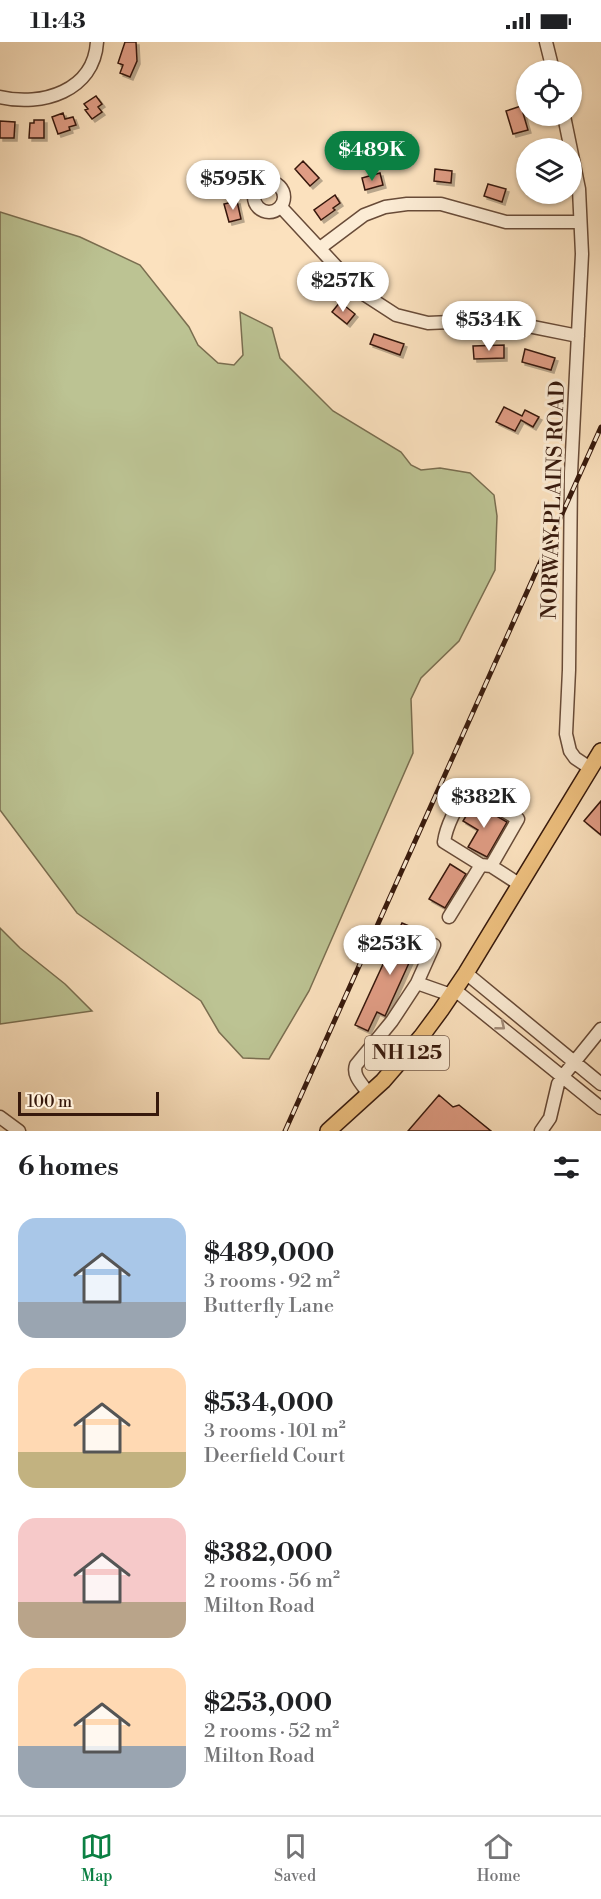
<!DOCTYPE html>
<html lang="en">
<head>
<meta charset="utf-8">
<style>
	body { margin:0; font-family:"Libre Bodoni",serif; background:#f6f6f6; color:#202124; height:100vh; display:flex; flex-direction:column; font-size:22px; white-space:nowrap }
	* { box-sizing:border-box; margin:0 }
	p { font-size:20px; color:#757577 }
	.icon { flex:none; width:33px; height:33px; fill:none; stroke:currentColor; stroke-width:2; stroke-linecap:round; stroke-linejoin:round }
	.map { position:relative; height:1089px; overflow:hidden }
	.sheet { display:flex; flex-direction:column; background:#fff; flex:1 }
	.sheet>* { flex:none }
	.tools { position:absolute; left:516px; top:18px; display:grid; gap:12px }
	.tools a { display:grid; place-items:center; width:66px; height:66px; border-radius:50%; background:#fff; box-shadow:0 2px 4px #0004; font-size:30px }
	.scale { position:absolute; left:18px; bottom:15px; width:141px; box-sizing:border-box; padding-left:6px; border:3px solid #37190c; border-top:0; font-size:16px; line-height:21px; white-space:nowrap; color:#37190c; -webkit-text-stroke:4px #fcecd5; paint-order:stroke }
	.price { position:absolute; translate:-50% -51px; padding:0 14px; border-radius:21px; background:#fff; color:#222; font-size:20px; line-height:39px; filter:drop-shadow(0 2px 3px #0008) }
	.price::after { content:''; position:absolute; left:50%; top:36px; width:18px; height:14px; margin-left:-9px; background:inherit; clip-path:polygon(0 0,100% 0,50% 100%) }
	.price.on { background:#0b8043; color:#fff }
	ul { padding:0; list-style:none }
	li { display:flex; align-items:center; gap:18px; height:150px; padding:0 18px }
	li span { display:grid; place-items:center; flex:none; width:168px; height:120px; border-radius:18px; color:#555 }
	li>.icon { margin-inline-start:auto }
	span .icon { width:72px; height:72px; fill:#fffc; stroke-width:1 }
	li b { font-size:26px }
	h2 { display:flex; justify-content:space-between; align-items:center; height:72px; padding:0 18px; font-size:26px }
	.status { display:flex; justify-content:space-between; align-items:center; height:42px; padding:0 30px; background:#fff; direction:ltr }
	.status svg { height:16px; fill:currentColor }
	.tabs { display:flex; justify-content:space-around; align-items:center; height:84px; border-top:2px solid #e0e0e0; background:#fff; font-size:16px; color:#757577 }
	.tabs a { display:grid; justify-items:center; gap:3px }
	.tabs .on { color:#0b8043 }
	.map>svg:first-child { display:block }
	.green { fill:#bcc393; stroke:#7a6e50; stroke-width:1.5 }
	.building { fill:#e09c84; stroke:#37190c; stroke-width:1.5; filter:url(#shadow) }
	.lines { fill:none; stroke-linecap:round; stroke-linejoin:round }
	.minor-casing { stroke:#684b38; stroke-width:15 }
	.major-casing { stroke:#37190c; stroke-width:18 }
	.minor { stroke:#fcecd5; stroke-width:12 }
	.major { stroke:#eec07f; stroke-width:15 }
	.rail-casing { stroke:#37190c; stroke-width:5 }
	.rail { stroke:#fcecd5; stroke-width:3; stroke-dasharray:9; stroke-linecap:butt }
	.oneway { stroke:#a38d7b }
	.labels { text-anchor:middle; dominant-baseline:central; stroke-width:6; stroke-linejoin:round; paint-order:stroke }
	.shield { fill:#fcecd5; stroke:#725848; stroke-width:1.5 }
	.shield-label { font-size:20px; font-weight:bold; fill:#37190c }
	.street-label { font-size:21px; fill:#37190c; stroke:#fcecd5 }
</style>
</head>
<body>
<div class="status"><b>11:43</b><svg viewBox="0 0 49 12"><path d="M0 12V9h3v3zM5 12V6h3v6zM10 12V3h3v9zM15 12V0h3v12zM26 1h20v11H26zM47 4h2v5h-2z"/></svg></div>
<div class="map">
<svg width="601" height="1089" viewBox="0 0 601 1089">
	<defs>
		<filter id="shadow"><feDropShadow dx="3" dy="3" stdDeviation="0" flood-color="#0004"/></filter>
	</defs>
	<rect width="100%" height="100%" fill="#fbe1be"/>
	<filter id="stains"><feTurbulence type="fractalNoise" baseFrequency=".00333" numOctaves="4"/><feColorMatrix values="0 0 0 0 .2 0 0 0 0 .09 0 0 0 0 .02 0 0 0 .5 -.17"/></filter>
	<radialGradient id="worn" r=".72"><stop offset=".6" stop-color="#630" stop-opacity="0"/><stop offset="1" stop-color="#630" stop-opacity=".3"/></radialGradient>
	<!-- green -->
	<path class="green" d="M 0,170 L 80,195 L 140,223 L 189,285 L 198,303 L 218,321 L 234,323 L 243,313 L 240,270 L 272,286 L 280,316 L 333,369 L 401,410 L 411,423 L 421,428 L 440,426 L 470,431 L 494,453 L 497,474 L 495,528 L 459,599 L 421,636 L 411,657 L 413,711 L 309,949 L 269,1017 L 243,1016 L 219,990 L 201,959 L 77,871 L 0,768 Z
		M 0,886 L 20,906 L 65,942 L 92,969 L 0,982 Z"/>
	<!-- building -->
	<path class="building" d="M 125,0 L 136,0 L 137,19 L 130,35 L 120,31 L 123,23 L 118,21 Z
		M 96,54 L 102,62 L 98,65 L 102,70 L 92,77 L 85,68 L 88,67 L 84,62 Z
		M 521,64 L 528,88 L 513,92 L 506,69 Z
		M 63,71 L 65,77 L 73,75 L 76,83 L 69,85 L 70,88 L 58,92 L 52,75 Z
		M 34,78 L 44,78 L 44,96 L 29,96 L 30,81 L 34,81 Z
		M 0,79 L 15,80 L 14,96 L 0,96 Z
		M 303,119 L 319,136 L 310,144 L 295,127 Z
		M 435,127 L 452,129 L 451,141 L 434,139 Z
		M 380,131 L 383,143 L 365,148 L 362,136 Z
		M 488,142 L 506,147 L 502,160 L 484,154 Z
		M 335,153 L 340,161 L 333,166 L 335,168 L 321,178 L 314,168 Z
		M 237,159 L 241,177 L 229,180 L 224,162 Z
		M 309,225 L 322,239 L 312,248 L 299,233 Z
		M 340,260 L 355,272 L 347,282 L 332,270 Z
		M 374,292 L 404,302 L 400,313 L 370,302 Z
		M 504,303 L 504,316 L 474,317 L 473,304 Z
		M 525,307 L 555,316 L 551,328 L 522,320 Z
		M 504,365 L 522,374 L 525,368 L 539,375 L 533,385 L 521,378 L 515,389 L 496,380 Z
		M 601,759 L 601,793 L 584,779 Z
		M 474,761 L 507,780 L 487,815 L 468,805 L 478,788 L 463,779 Z
		M 450,822 L 466,832 L 445,866 L 429,857 Z
		M 402,881 L 423,890 L 385,974 L 377,970 L 368,989 L 355,983 Z
		M 439,1053 L 453,1065 L 459,1063 L 491,1089 L 408,1089 Z"/>
	<g class="lines">
		<!-- minor casing -->
		<g class="minor-casing">
			<path id="minor" d="M 546,0 L 553,28
				M 0,55 C 42,65 94,49 97,0
				M 564,74 L 579,147 L 582,212 L 571,431 L 569,628 L 566,692 L 570,709 L 575,716 L 590,726
				M254 155a15 15 0 1 1 30 0a15 15 0 1 1-30 0Z
				M 281,165 L 359,249 L 396,273 L 428,281 L 498,278 L 578,294
				M 320,206 L 364,173 L 385,165 L 407,162 L 441,162 L 506,180 L 580,180
				M 491,824 L 518,777 L 476,753 L 468,752 C 456,762 446,786 444,800 L 481,823 L 491,824 L 519,842
				M 449,875 L 481,823
				M 466,931 L 601,1042
				M 417,941 L 434,903
				M 455,948 L 601,1066
				M 369,1052 C 363,1043 352,1034 356,1023 L 392,979 L 417,941 L 451,953
				M 0,1075 L 19,1089
				M 541,1089 L 550,1076 L 558,1042 L 563,1034 L 601,987"/>
		</g>
		<!-- major casing -->
		<g class="major-casing">
			<path id="major" d="M 328,1089 L 383,1039 L 421,995 L 441,968 L 466,931 L 601,709"/>
		</g>
		<!-- minor -->
		<use href="#minor" class="minor"/>
		<!-- major -->
		<use href="#major" class="major"/>
		<!-- rail casing -->
		<g class="rail-casing">
			<path id="rail" d="M 285,1089 L 601,385"/>
		</g>
		<!-- rail -->
		<use href="#rail" class="rail"/>
	</g>
	<!-- one-way arrows -->
	<defs><path id="oneway-chevron" d="M-2-3.5L2.5 0L-2 3.5" fill="none" stroke-width="1.6" stroke-linecap="round" stroke-linejoin="round" transform="scale(1.5)"/></defs>
	<use class="oneway" href="#oneway-chevron" transform="translate(501 984) rotate(39)"/>
	<g class="labels">
		<!-- shield labels -->
		<rect class="shield" x="365" y="994" width="84" height="34" rx="4.5"/>
		<g class="shield-label">
			<text x="407" y="1011">NH 125</text>
		</g>
		<!-- street labels -->
		<g class="street-label">
			<text transform="translate(554 458) rotate(-88)">NORWAY PLAINS ROAD</text>
		</g>
	</g>
	<rect width="100%" height="100%" filter="url(#stains)"/>
	<rect width="100%" height="100%" fill="url(#worn)"/>
</svg>
<div class="tools">
<a><svg class="icon" aria-label="locate" viewBox="0 0 24 24"><circle cx="12" cy="12" r="6"/><path d="M12 2v4M12 18v4M2 12h4M18 12h4"/></svg></a>
<a><svg class="icon" aria-label="layers" viewBox="0 0 24 24"><path d="M12 4l9 5-9 5-9-5zM3 14l9 5 9-5"/></svg></a>
</div>
<div class="scale">100 m</div>
<b class="price on" style="left:372px;top:140px">$489K</b>
<b class="price" style="left:233px;top:169px">$595K</b>
<b class="price" style="left:343px;top:271px">$257K</b>
<b class="price" style="left:489px;top:310px">$534K</b>
<b class="price" style="left:484px;top:787px">$382K</b>
<b class="price" style="left:390px;top:934px">$253K</b>
</div>
<section class="sheet">
<h2>6 homes<svg class="icon" aria-label="filters" viewBox="0 0 24 24"><path d="M4 7h16M4 17h16"/><circle cx="9" cy="7" r="2"/><circle cx="15" cy="17" r="2"/></svg></h2>
<ul>
<li><span style="background:linear-gradient(#a9c7e8 70%,#9aa5b1 0)"><svg class="icon" aria-label="home" viewBox="0 0 24 24"><path d="M3 11l9-7 9 7M6 9v11h12V9"/></svg></span><div><b>$489,000</b><p>3 rooms · 92 m²</p><p>Butterfly Lane</p></div></li>
<li><span style="background:linear-gradient(#ffd9b3 70%,#c2b280 0)"><svg class="icon" aria-label="home" viewBox="0 0 24 24"><path d="M3 11l9-7 9 7M6 9v11h12V9"/></svg></span><div><b>$534,000</b><p>3 rooms · 101 m²</p><p>Deerfield Court</p></div></li>
<li><span style="background:linear-gradient(#f6c9c9 70%,#b9a48a 0)"><svg class="icon" aria-label="home" viewBox="0 0 24 24"><path d="M3 11l9-7 9 7M6 9v11h12V9"/></svg></span><div><b>$382,000</b><p>2 rooms · 56 m²</p><p>Milton Road</p></div></li>
<li><span style="background:linear-gradient(#ffd9b3 65%,#9aa5b1 0)"><svg class="icon" aria-label="home" viewBox="0 0 24 24"><path d="M3 11l9-7 9 7M6 9v11h12V9"/></svg></span><div><b>$253,000</b><p>2 rooms · 52 m²</p><p>Milton Road</p></div></li>
</ul>
</section>
<nav class="tabs">
<a class="on"><svg class="icon" aria-label="map" viewBox="0 0 24 24"><path d="M3 6l6-2 6 2 6-2v14l-6 2-6-2-6 2zM9 4v14M15 6v14"/></svg>Map</a>
<a><svg class="icon" aria-label="saved" viewBox="0 0 24 24"><path d="M7 4h10v16l-5-4-5 4z"/></svg>Saved</a>
<a><svg class="icon" aria-label="home" viewBox="0 0 24 24"><path d="M3 11l9-7 9 7M6 9v11h12V9"/></svg>Home</a>
</nav>
</body>
</html>
